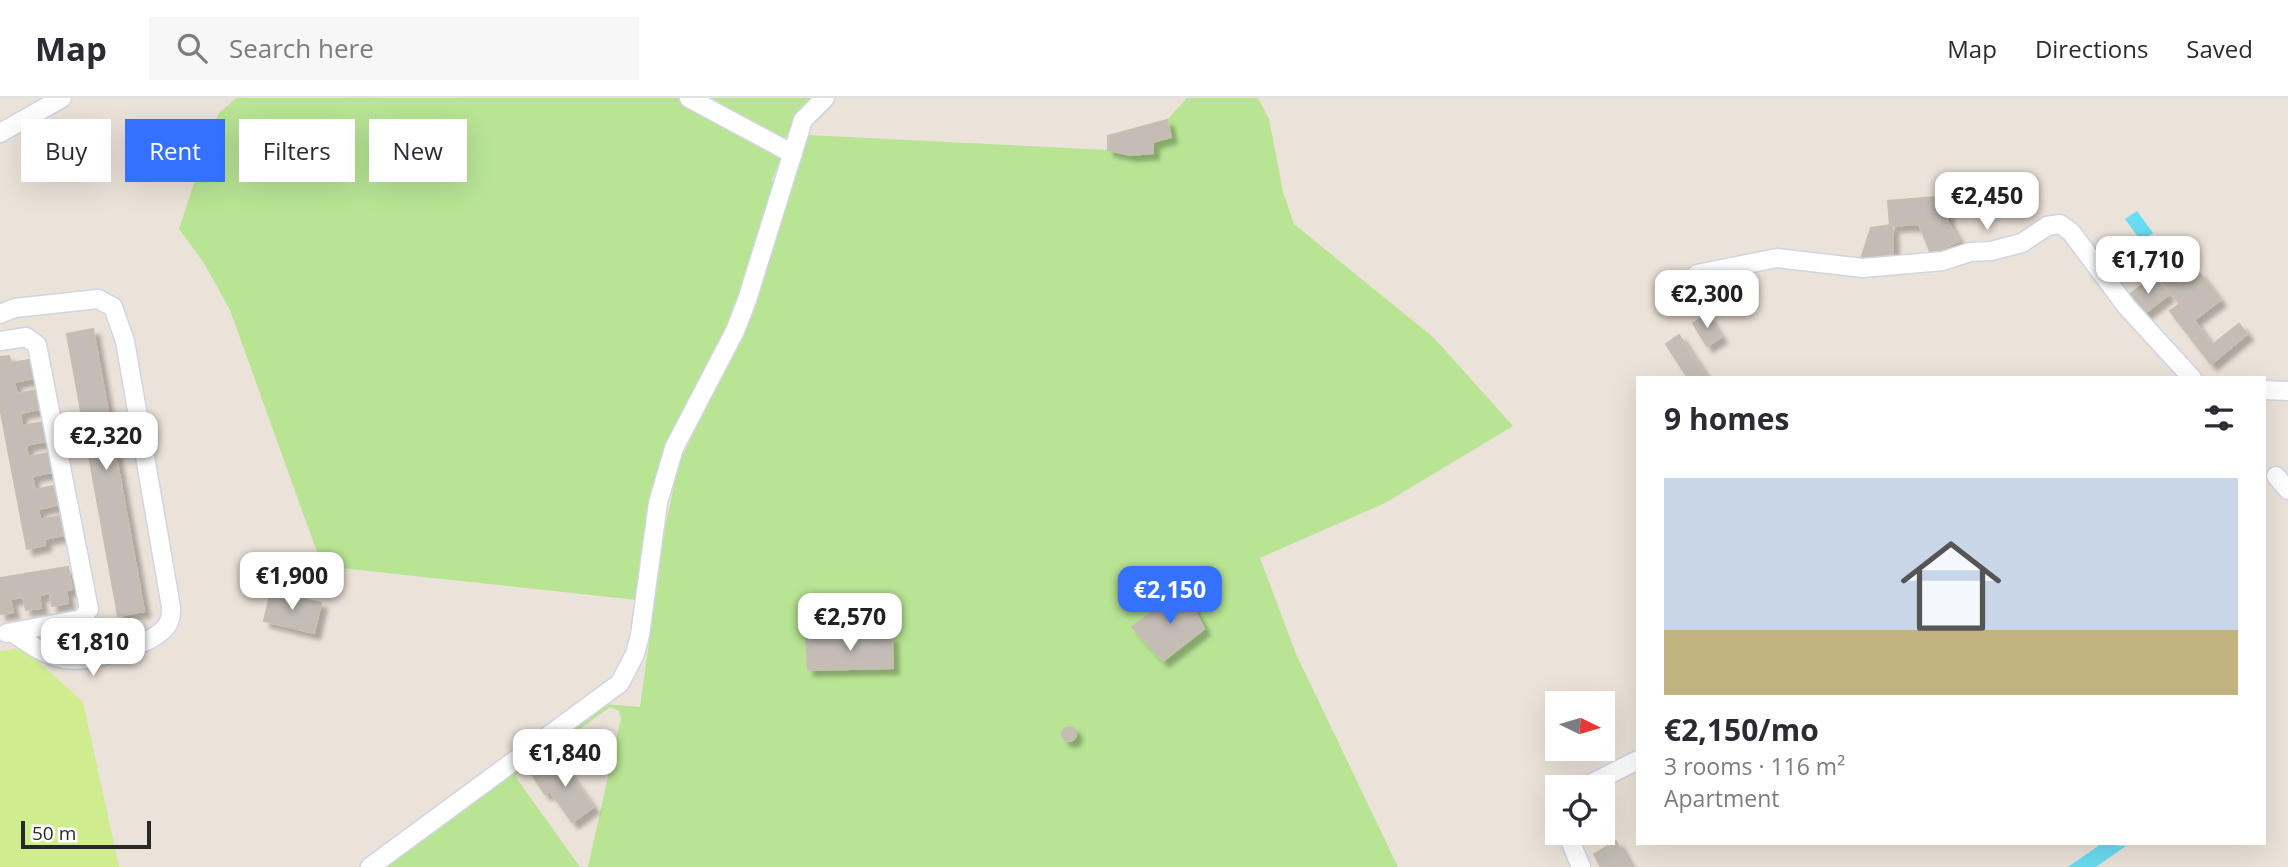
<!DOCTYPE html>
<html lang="en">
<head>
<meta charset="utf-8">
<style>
	body { margin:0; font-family:"Open Sans",sans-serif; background:#f7f7f7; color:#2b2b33; height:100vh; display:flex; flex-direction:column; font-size:26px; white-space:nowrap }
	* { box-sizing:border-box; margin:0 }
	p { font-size:23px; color:#7c7c81 }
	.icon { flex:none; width:38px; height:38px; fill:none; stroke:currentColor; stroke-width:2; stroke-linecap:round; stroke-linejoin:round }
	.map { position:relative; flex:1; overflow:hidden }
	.drawer { position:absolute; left:1636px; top:278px; width:630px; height:469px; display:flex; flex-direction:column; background:#fff; border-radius:0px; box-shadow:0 7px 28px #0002 }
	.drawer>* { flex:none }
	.top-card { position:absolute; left:21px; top:21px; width:665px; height:63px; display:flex; gap:14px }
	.needle { width:46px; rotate:95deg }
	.tools { position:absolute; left:1545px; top:593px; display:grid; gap:14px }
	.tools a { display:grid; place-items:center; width:70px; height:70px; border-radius:0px; background:#fff; box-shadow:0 7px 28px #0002; font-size:35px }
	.scale { position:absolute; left:21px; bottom:18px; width:130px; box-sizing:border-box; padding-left:7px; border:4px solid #282828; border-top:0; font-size:19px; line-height:24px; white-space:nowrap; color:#282828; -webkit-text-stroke:5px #fff; paint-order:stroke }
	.price { position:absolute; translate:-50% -60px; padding:0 16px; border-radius:14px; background:#fff; color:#222; font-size:23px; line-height:46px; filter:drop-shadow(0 2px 4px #0008) }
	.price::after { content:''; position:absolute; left:50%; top:42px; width:21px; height:16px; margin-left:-10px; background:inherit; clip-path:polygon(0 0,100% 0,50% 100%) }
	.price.current { background:#3471fe; color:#fff }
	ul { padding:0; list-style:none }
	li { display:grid; align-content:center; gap:14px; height:371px; padding:0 28px }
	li+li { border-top:2px solid #e1e1e2 }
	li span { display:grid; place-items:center; height:217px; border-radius:0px; color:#555 }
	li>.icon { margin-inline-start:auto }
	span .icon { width:126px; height:126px; fill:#fffc; stroke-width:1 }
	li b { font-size:30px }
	h2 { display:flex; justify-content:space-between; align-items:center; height:84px; padding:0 28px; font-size:30px }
	.pill { padding:0 24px; border-radius:0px; background:#fff; box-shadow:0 7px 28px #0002; font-size:24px; line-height:63px }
	.pill.current { background:#3471fe; color:#fff }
	header { display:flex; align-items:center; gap:42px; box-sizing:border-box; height:98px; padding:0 35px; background:#fff; border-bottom:2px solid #e1e1e2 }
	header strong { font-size:33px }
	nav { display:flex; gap:38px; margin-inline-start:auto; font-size:24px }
	.search { width:490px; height:63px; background:#f7f7f7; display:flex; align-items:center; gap:18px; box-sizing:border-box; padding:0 24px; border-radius:0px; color:#7c7c81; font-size:26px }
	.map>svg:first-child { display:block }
	.green { fill:#b8e494 }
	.pitch { fill:#cfec8f }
	.water { fill:#69dcf1 }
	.building { fill:#c3bdb5; stroke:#c6beb3; stroke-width:2; filter:url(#shadow) }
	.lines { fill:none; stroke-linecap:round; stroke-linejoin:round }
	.minor-casing { stroke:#cfd5e2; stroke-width:21 }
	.minor { stroke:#fff; stroke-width:18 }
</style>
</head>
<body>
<header>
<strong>Map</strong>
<div class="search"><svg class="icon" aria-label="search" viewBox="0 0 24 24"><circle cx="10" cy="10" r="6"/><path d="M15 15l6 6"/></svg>Search here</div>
<nav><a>Map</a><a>Directions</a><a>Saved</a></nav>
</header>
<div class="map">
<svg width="2288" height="769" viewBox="0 0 2288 769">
	<defs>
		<filter id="shadow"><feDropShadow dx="6" dy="6" stdDeviation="2" flood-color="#0004"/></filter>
	</defs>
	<rect width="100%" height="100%" fill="#ebe2d9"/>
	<!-- green -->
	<path class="green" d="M 236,0 L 810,0 L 789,39 L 782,39 L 777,54 L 782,57 L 772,82 L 775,86 L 733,223 L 659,371 L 637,502 L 322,468 L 230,212 L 204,165 L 179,131 L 213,27 L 219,15 Z
		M 1187,0 L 1258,0 L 1269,21 L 1283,94 L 1294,126 L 1434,240 L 1513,328 L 1385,405 L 1260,460 L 1296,556 L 1398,769 L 588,769 L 621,620 L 619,613 L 610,609 L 515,678 L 580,769 L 384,769 L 604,606 L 640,609 L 665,430 L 679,365 L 734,253 L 807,37 L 1108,52 L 1108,38 L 1167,22 Z"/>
	<!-- pitch -->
	<path class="pitch" d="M 23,550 L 83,604 L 119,769 L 0,769 L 0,553 Z"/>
	<!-- water -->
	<path class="water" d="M 2137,113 L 2153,135 L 2141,143 L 2125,121 Z
		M 2101,746 L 2126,748 L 2096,769 L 2068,769 Z"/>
	<!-- building -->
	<path class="building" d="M 1167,22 L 1171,39 L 1153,44 L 1153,55 L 1130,57 L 1108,52 L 1108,38 Z
		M 1946,98 L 1948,124 L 1890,128 L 1888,103 Z
		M 1948,124 L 1959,143 L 1931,156 L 1919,126 Z
		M 1892,127 L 1893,157 L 1861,161 L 1871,130 Z
		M 2198,173 L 2220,202 L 2194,222 L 2212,247 L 2239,226 L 2247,236 L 2211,266 L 2170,213 L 2180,206 L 2163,184 L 2172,177 L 2180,187 Z
		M 2154,178 L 2168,197 L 2142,217 L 2128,198 Z
		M 1712,187 L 1719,199 L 1702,209 L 1696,197 Z
		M 1707,217 L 1721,239 L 1707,248 L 1693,225 Z
		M 93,231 L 144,513 L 118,518 L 67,236 Z
		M 1679,237 L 1707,280 L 1688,280 L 1666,246 Z
		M 9,258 L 11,265 L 30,262 L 34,280 L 14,284 L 17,296 L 37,292 L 40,311 L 20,315 L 22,328 L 43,324 L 46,343 L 26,347 L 28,359 L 49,355 L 52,374 L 32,378 L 35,392 L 53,388 L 57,407 L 38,411 L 40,422 L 60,418 L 64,437 L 44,441 L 45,447 L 27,451 L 0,310 L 0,259 Z
		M 68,469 L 72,491 L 66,492 L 68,505 L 52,508 L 50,495 L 39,497 L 41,510 L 26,512 L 23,499 L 10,501 L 13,514 L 0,516 L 0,480 Z
		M 1184,491 L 1204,531 L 1163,563 L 1132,529 Z
		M 271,493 L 321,505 L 314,535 L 264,523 Z
		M 892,539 L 893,570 L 808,572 L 806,540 Z
		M1062 636a7 7 0 1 1 14 0a7 7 0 1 1-14 0Z
		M 557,659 L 593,709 L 581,718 L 576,712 L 568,718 L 541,681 L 549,674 L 545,668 Z
		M 545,668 L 549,674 L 541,681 L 550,693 L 545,696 L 532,677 Z
		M 576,712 L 581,718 L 572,724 L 568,718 Z
		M 1616,743 L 1631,769 L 1601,769 L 1594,756 Z"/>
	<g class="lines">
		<!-- minor casing -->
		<g class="minor-casing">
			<path id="minor" d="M 689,0 L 793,56
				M 0,35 L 62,0
				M 1697,176 L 1777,160 L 1863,170 L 1943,163 L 1970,154 L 1991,153 L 2022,145 L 2047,128 L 2060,126 L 2071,134 L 2127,209 L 2192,280
				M 0,216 L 15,210 L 98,201 L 113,209 L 125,243 L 171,509 C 171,516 171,523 166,529 C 150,548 89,565 65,561 C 45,558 28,545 12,534
				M 0,243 L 26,239 L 37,247 L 89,511 L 82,521 L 7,535
				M 2264,292 L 2288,293
				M 2276,378 L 2288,392
				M 1582,690 L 1638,662
				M 1567,735 L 1581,769
				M 370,769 L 620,585 L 635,556 L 640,537 L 658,405 L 674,350 L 735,233 L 747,202 L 803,22 L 825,0"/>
		</g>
		<!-- minor -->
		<use href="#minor" class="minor"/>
	</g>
</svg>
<div class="tools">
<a><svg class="needle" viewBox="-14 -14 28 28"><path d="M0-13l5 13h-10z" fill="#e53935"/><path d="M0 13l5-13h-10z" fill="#7c7c81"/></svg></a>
<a><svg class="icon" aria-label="locate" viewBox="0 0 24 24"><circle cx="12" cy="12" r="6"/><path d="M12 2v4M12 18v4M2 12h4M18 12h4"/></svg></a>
</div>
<div class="scale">50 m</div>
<b class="price" style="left:1987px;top:134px">€2,450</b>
<b class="price" style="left:2148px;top:198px">€1,710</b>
<b class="price" style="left:1707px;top:232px">€2,300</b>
<b class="price" style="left:106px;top:374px">€2,320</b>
<b class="price" style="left:292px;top:514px">€1,900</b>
<b class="price current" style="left:1170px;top:528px">€2,150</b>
<b class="price" style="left:850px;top:555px">€2,570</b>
<b class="price" style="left:93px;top:580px">€1,810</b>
<b class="price" style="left:565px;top:691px">€1,840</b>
<div class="top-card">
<a class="pill">Buy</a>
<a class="pill current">Rent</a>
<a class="pill">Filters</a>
<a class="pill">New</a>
</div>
<section class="drawer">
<h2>9 homes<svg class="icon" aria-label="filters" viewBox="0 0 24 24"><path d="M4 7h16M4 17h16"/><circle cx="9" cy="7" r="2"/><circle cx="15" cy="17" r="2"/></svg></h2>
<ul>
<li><span style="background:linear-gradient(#c9d6e8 70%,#c2b280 0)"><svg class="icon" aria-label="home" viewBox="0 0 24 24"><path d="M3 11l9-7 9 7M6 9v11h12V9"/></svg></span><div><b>€2,150/mo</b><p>3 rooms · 116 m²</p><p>Apartment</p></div></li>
</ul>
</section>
</div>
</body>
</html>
